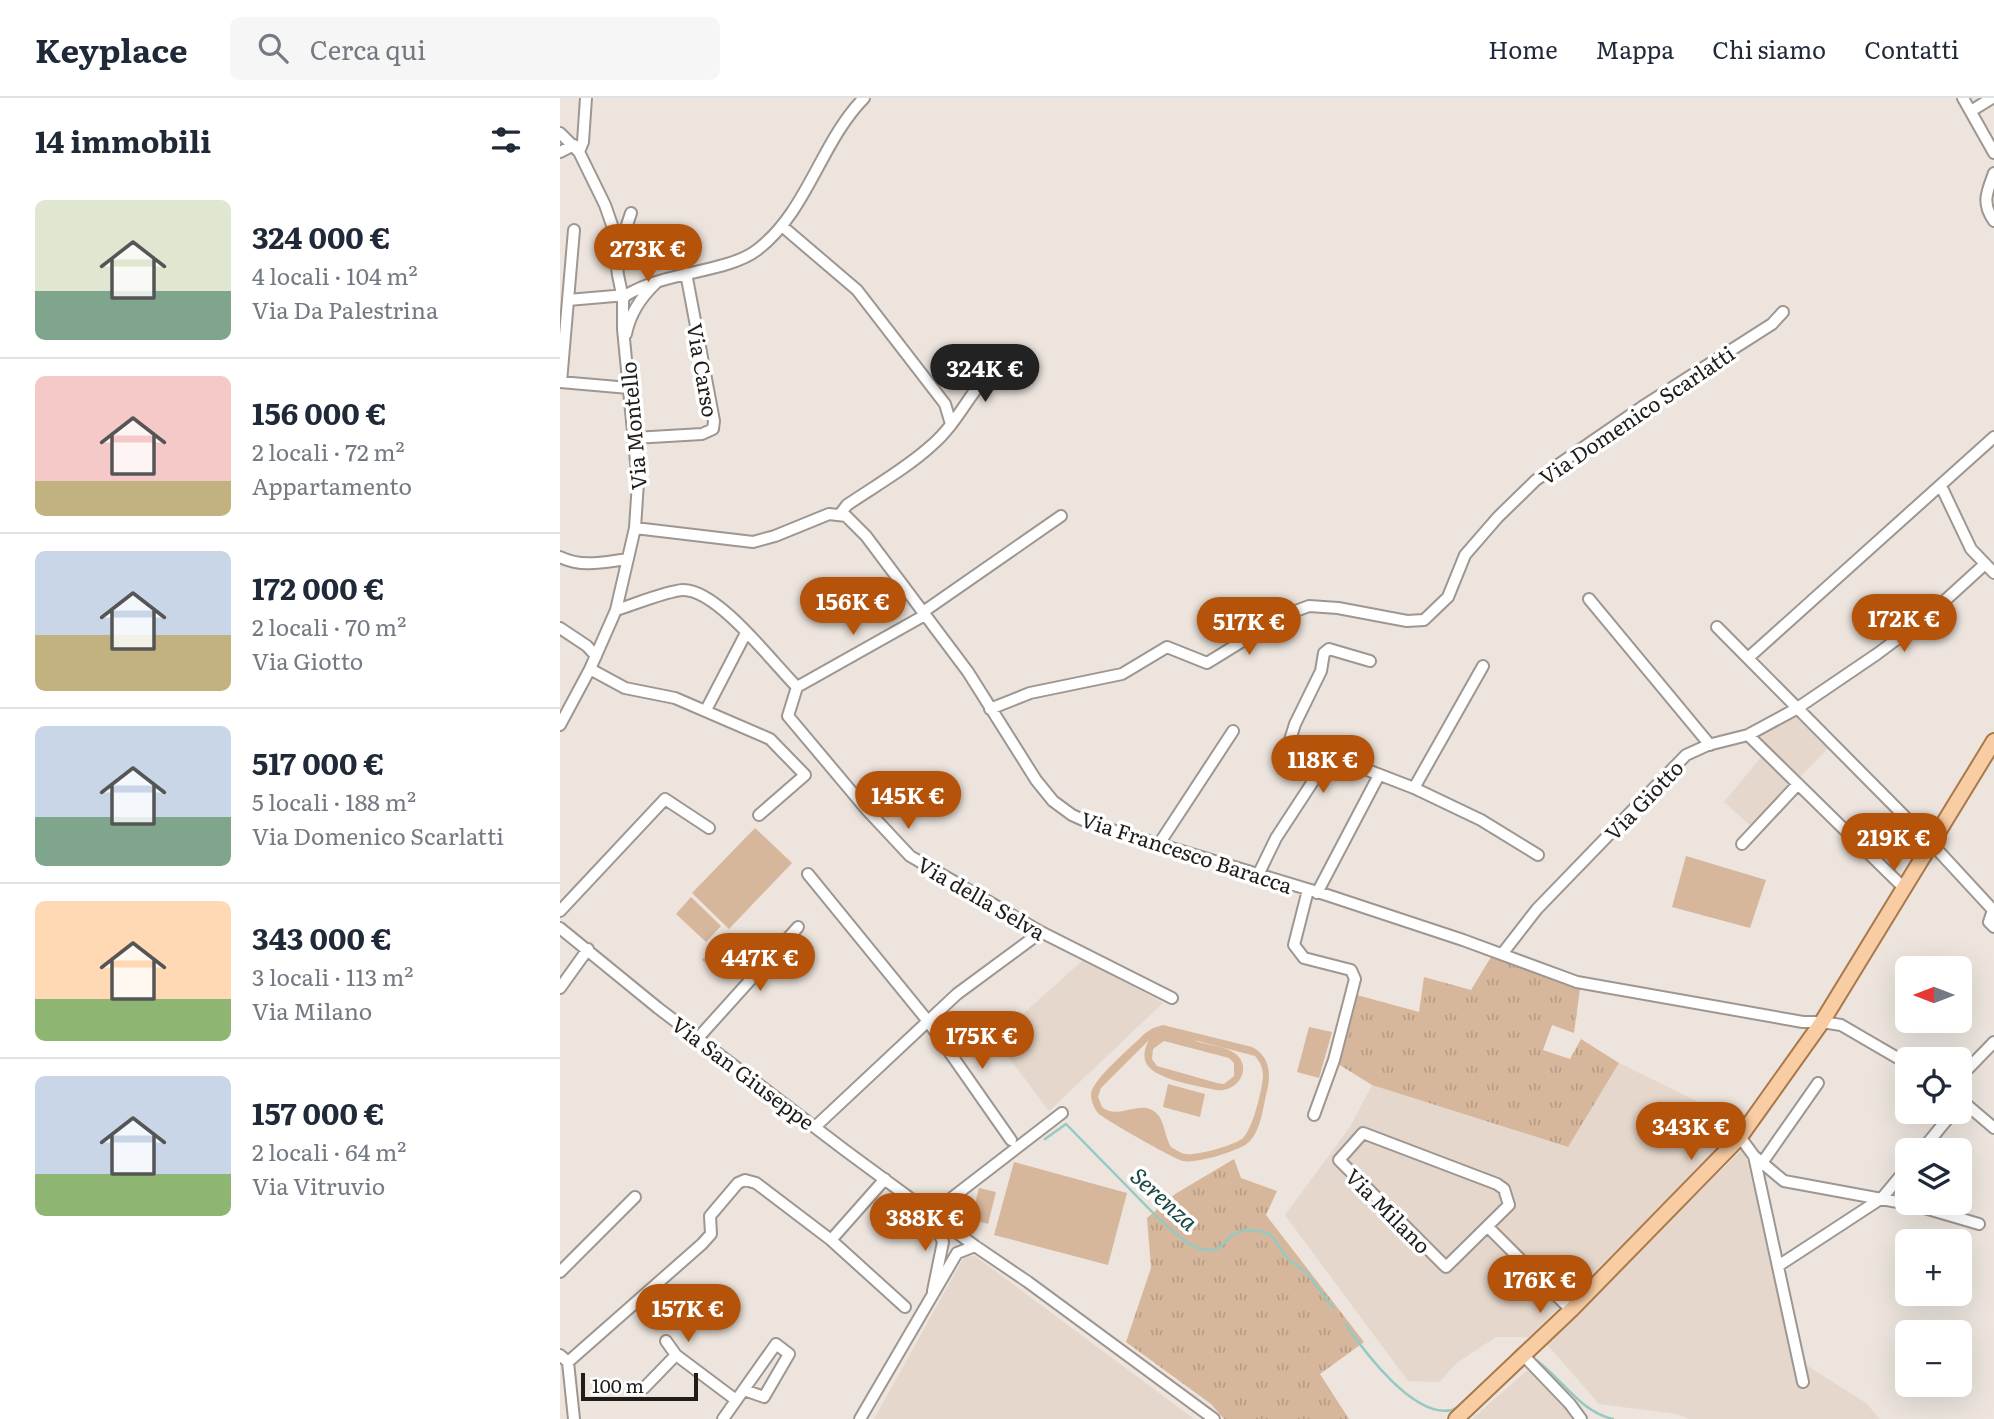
<!DOCTYPE html>
<html lang="it">
<head>
<meta charset="utf-8">
<style>
	body { margin:0; font-family:Literata,serif; background:#f6f6f7; color:#1f2937; height:100vh; display:flex; flex-direction:column; font-size:26px; white-space:nowrap }
	* { box-sizing:border-box; margin:0 }
	p { font-size:23px; color:#747a83 }
	.icon { flex:none; width:38px; height:38px; fill:none; stroke:currentColor; stroke-width:2; stroke-linecap:round; stroke-linejoin:round }
	.map { position:relative; flex:1; overflow:hidden }
	.side { display:flex; flex-direction:column; background:#fff; width:560px }
	.side>* { flex:none }
	.needle { width:46px; rotate:270deg }
	.tools { position:absolute; left:1335px; top:858px; display:grid; gap:14px }
	.tools a { display:grid; place-items:center; width:77px; height:77px; border-radius:10px; background:#fff; box-shadow:0 7px 28px #0002; font-size:35px }
	.scale { position:absolute; left:21px; bottom:18px; width:117px; box-sizing:border-box; padding-left:7px; border:4px solid #1f1c1a; border-top:0; font-size:19px; line-height:24px; white-space:nowrap; color:#1f1c1a; -webkit-text-stroke:5px #fff; paint-order:stroke }
	.price { position:absolute; translate:-50% -60px; padding:0 16px; border-radius:24px; background:#b45309; color:#fff; font-size:23px; line-height:46px; filter:drop-shadow(0 2px 4px #0008) }
	.price::after { content:''; position:absolute; left:50%; top:42px; width:21px; height:16px; margin-left:-10px; background:inherit; clip-path:polygon(0 0,100% 0,50% 100%) }
	.price.on { background:#222; color:#fff }
	ul { padding:0; list-style:none }
	li { display:flex; align-items:center; gap:21px; height:175px; padding:0 35px }
	li+li { border-top:2px solid #e0e1e3 }
	li span { display:grid; place-items:center; flex:none; width:196px; height:140px; border-radius:10px; color:#555 }
	li>.icon { margin-inline-start:auto }
	span .icon { width:84px; height:84px; fill:#fffc; stroke-width:1 }
	li b { font-size:30px }
	h2 { display:flex; justify-content:space-between; align-items:center; height:84px; padding:0 35px; font-size:30px }
	header { display:flex; align-items:center; gap:42px; box-sizing:border-box; height:98px; padding:0 35px; background:#fff; border-bottom:2px solid #e0e1e3 }
	header strong { font-size:33px }
	nav { display:flex; gap:38px; margin-inline-start:auto; font-size:24px }
	.search { width:490px; height:63px; background:#f6f6f7; display:flex; align-items:center; gap:18px; box-sizing:border-box; padding:0 24px; border-radius:10px; color:#747a83; font-size:26px }
	main { display:flex; flex:1; min-height:0 }
	.map>svg:first-child { display:block }
	.built { fill:#e5d7cb }
	.grass { fill:url(#grass-tufts) }
	.pitch { fill:#d7b79b; fill-rule:evenodd }
	.lines { fill:none; stroke-linecap:round; stroke-linejoin:round }
	.stream { stroke:#96c9c2; stroke-width:2.5 }
	.minor-casing { stroke:#9e9690; stroke-width:14 }
	.major-casing { stroke:#aa794b; stroke-width:18 }
	.minor { stroke:#fff; stroke-width:10 }
	.major { stroke:#f9cda3; stroke-width:14 }
	.labels { text-anchor:middle; dominant-baseline:central; stroke-width:7; stroke-linejoin:round; paint-order:stroke }
	.street-label { font-size:21px; fill:#1f1c1a; stroke:#fff }
	.water-label { font-size:23px; font-style:italic; fill:#194742; stroke:#fff }
</style>
</head>
<body>
<header>
<strong>Keyplace</strong>
<div class="search"><svg class="icon" aria-label="search" viewBox="0 0 24 24"><circle cx="10" cy="10" r="6"/><path d="M15 15l6 6"/></svg>Cerca qui</div>
<nav><a>Home</a><a>Mappa</a><a>Chi siamo</a><a>Contatti</a></nav>
</header>
<main>
<section class="side">
<h2>14 immobili<svg class="icon" aria-label="filters" viewBox="0 0 24 24"><path d="M4 7h16M4 17h16"/><circle cx="9" cy="7" r="2"/><circle cx="15" cy="17" r="2"/></svg></h2>
<ul>
<li><span style="background:linear-gradient(#dfe7d0 65%,#7fa58c 0)"><svg class="icon" aria-label="home" viewBox="0 0 24 24"><path d="M3 11l9-7 9 7M6 9v11h12V9"/></svg></span><div><b>324 000 €</b><p>4 locali · 104 m²</p><p>Via Da Palestrina</p></div></li>
<li><span style="background:linear-gradient(#f6c9c9 75%,#c2b280 0)"><svg class="icon" aria-label="home" viewBox="0 0 24 24"><path d="M3 11l9-7 9 7M6 9v11h12V9"/></svg></span><div><b>156 000 €</b><p>2 locali · 72 m²</p><p>Appartamento</p></div></li>
<li><span style="background:linear-gradient(#c9d6e8 60%,#c2b280 0)"><svg class="icon" aria-label="home" viewBox="0 0 24 24"><path d="M3 11l9-7 9 7M6 9v11h12V9"/></svg></span><div><b>172 000 €</b><p>2 locali · 70 m²</p><p>Via Giotto</p></div></li>
<li><span style="background:linear-gradient(#c9d6e8 65%,#7fa58c 0)"><svg class="icon" aria-label="home" viewBox="0 0 24 24"><path d="M3 11l9-7 9 7M6 9v11h12V9"/></svg></span><div><b>517 000 €</b><p>5 locali · 188 m²</p><p>Via Domenico Scarlatti</p></div></li>
<li><span style="background:linear-gradient(#ffd9b3 70%,#8fb573 0)"><svg class="icon" aria-label="home" viewBox="0 0 24 24"><path d="M3 11l9-7 9 7M6 9v11h12V9"/></svg></span><div><b>343 000 €</b><p>3 locali · 113 m²</p><p>Via Milano</p></div></li>
<li><span style="background:linear-gradient(#c9d6e8 70%,#8fb573 0)"><svg class="icon" aria-label="home" viewBox="0 0 24 24"><path d="M3 11l9-7 9 7M6 9v11h12V9"/></svg></span><div><b>157 000 €</b><p>2 locali · 64 m²</p><p>Via Vitruvio</p></div></li>
</ul>
</section>
<div class="map">
<svg width="1434" height="1321" viewBox="0 0 1434 1321">
	<defs>
		<pattern id="grass-tufts" width="24" height="20" patternUnits="userSpaceOnUse" patternTransform="scale(1.75)"><rect width="24" height="20" fill="#d7b79b"/><path d="M3 7l-1-3M5 7V3M7 7l1-3M15 17l-1-3M17 17v-4M19 17l1-3" fill="none" stroke="#b89d85"/></pattern>
	</defs>
	<rect width="100%" height="100%" fill="#ece4dd"/>
	<!-- built -->
	<path class="built" d="M 1235,614 L 1270,648 L 1237,682 L 1191,638 Z
		M 1202,658 L 1232,688 L 1193,730 L 1164,704 Z
		M 523,862 L 603,905 L 489,1013 L 435,941 Z
		M 1059,965 L 1183,1026 L 969,1239 L 936,1239 L 898,1264 L 879,1284 L 848,1283 L 725,1117 L 790,1029 L 812,987 L 1007,1049 Z
		M 1184,1050 L 1233,1259 L 1306,1305 L 1320,1321 L 1129,1321 L 1117,1316 L 1039,1306 L 985,1244 Z
		M 415,1158 L 634,1321 L 314,1321 L 404,1159 Z
		M 973,1267 L 1021,1321 L 912,1321 Z"/>
	<!-- grass -->
	<path class="grass" d="M 931,859 L 1020,891 L 1014,935 L 992,927 L 983,952 L 1010,961 L 1021,941 L 1059,965 L 1008,1049 L 812,987 L 778,966 L 797,897 L 859,914 L 864,879 L 911,892 Z
		M 674,1061 L 681,1080 L 717,1093 L 706,1117 L 804,1244 L 760,1276 L 789,1321 L 664,1321 L 651,1306 L 566,1244 L 591,1170 L 587,1120 L 615,1096 Z"/>
	<!-- pitch -->
	<path class="pitch" d="M 195,730 L 232,765 L 169,831 L 132,795 Z
		M 1126,758 L 1206,782 L 1190,830 L 1112,809 Z
		M 131,799 L 161,828 L 146,844 L 116,816 Z
		M 164,839 L 178,852 L 156,874 L 142,862 Z
		M 603,927 L 692,949 C 708,957 711,972 708,989 C 703,1007 702,1031 689,1044 C 680,1053 635,1066 623,1063 C 614,1061 546,1022 539,1016 C 534,1011 531,1003 531,996 C 533,980 572,949 584,936 L 593,930 ZM 589,942 C 587,946 583,954 585,962 C 589,981 638,988 656,992 C 680,995 695,965 671,953 C 660,947 644,947 634,942 L 695,958 C 700,964 703,970 703,978 C 702,992 693,1030 683,1040 C 676,1047 636,1058 626,1056 C 621,1056 615,1051 611,1049 C 605,1039 605,1027 599,1018 C 583,997 559,1024 542,1009 L 538,999 L 541,990 ZM 604,943 L 669,960 L 674,965 L 674,978 L 664,986 L 657,985 L 597,968 L 592,961 L 593,951 Z
		M 749,929 L 772,934 L 759,980 L 737,974 Z
		M 608,986 L 645,996 L 640,1019 L 603,1009 Z
		M 454,1064 L 567,1095 L 548,1167 L 434,1137 Z
		M 419,1090 L 436,1094 L 428,1126 L 411,1121 Z"/>
	<g class="lines">
		<!-- stream -->
		<path class="stream" d="M 485,1041 L 506,1026 L 600,1122 L 627,1145 L 640,1151 L 653,1152 L 660,1149 L 672,1137 L 684,1132 L 700,1133 L 711,1137 L 728,1161 L 747,1175 L 773,1210
			M 786,1227 C 804,1253 854,1321 892,1312 C 901,1309 910,1298 917,1291
			M 969,1257 C 1000,1276 1017,1313 1053,1321
			M 940,1270 L 958,1251 L 960,1253"/>
		<!-- minor casing -->
		<g class="minor-casing">
			<path id="minor" d="M 1403,0 L 1434,55
				M 1411,13 L 1432,0
				M 0,35 L 19,54 L 45,107 L 52,127 L 58,177 L 63,201 L 63,231 L 78,384 L 75,430 L 56,512 L 30,571 L 0,627
				M 0,54 L 14,47
				M 19,54 L 23,44 L 26,0
				M 1434,75 C 1427,94 1421,105 1434,123
				M 222,128 L 297,192 L 385,306 L 391,326
				M 55,149 L 62,142 L 71,115
				M 63,201 C 67,195 70,195 76,192 C 111,174 170,173 197,152 C 248,113 260,45 304,0
				M 8,202 L 66,197
				M 66,236 C 70,216 81,199 96,185
				M 0,284 L 69,290
				M 1,284 L 14,132
				M 74,340 L 142,336 L 153,331 L 154,323 L 126,175
				M 1381,388 L 1411,451 L 1434,475
				M 281,415 L 287,407 C 315,388 347,370 372,347 C 399,324 412,289 438,266
				M 75,430 L 193,444 L 215,438 L 269,416 L 286,418 L 306,438 L 408,574 L 476,682 L 493,703 L 512,717 L 532,726 L 767,797 L 903,842 L 1017,884 L 1243,924 L 1262,924 L 1281,927 L 1348,966
				M 0,459 C 23,470 44,464 68,461
				M 1029,501 L 1150,647
				M 56,512 C 73,507 106,493 123,492 C 157,491 213,565 237,589
				M 363,514 L 501,418
				M 1157,529 L 1372,746 L 1433,812 L 1429,824 L 1434,829
				M 0,530 L 27,548 L 36,558
				M 1188,560 L 1434,339
				M 30,571 L 65,590 L 115,600 L 210,641 L 245,677 L 199,717
				M 237,589 L 228,618 L 307,712 L 350,758 L 481,834 L 612,900
				M 237,589 L 365,517
				M 430,611 L 470,595 L 562,576 L 607,549 L 647,565 L 725,517 L 749,508 L 778,510 L 847,523 L 864,522 L 888,499 L 905,457 L 938,419 L 976,382 L 1082,309 L 1212,226 L 1223,214
				M 146,612 L 186,535
				M 1188,637 L 1345,791
				M 765,665 L 730,642 L 735,626 L 761,573 L 764,555 L 769,551 L 810,563
				M 854,690 L 923,568
				M 599,746 L 673,633
				M 1182,746 L 1238,686
				M 248,776 L 367,922 L 451,1042
				M 698,777 L 716,740 L 765,665 L 779,661 L 854,690 L 921,722 L 978,757
				M 748,792 L 734,847 L 744,860 L 791,872 L 795,881 L 774,962 L 754,1017
				M 757,795 L 819,677
				M 0,813 L 105,701 L 149,730
				M 0,830 L 98,910 L 286,1053 L 415,1148 L 468,1184 L 654,1321
				M 942,856 L 977,811 L 1126,657 L 1148,647 L 1188,637 L 1236,611 L 1317,556 L 1368,518 L 1425,466
				M 0,890 L 28,851
				M 138,940 L 238,829
				M 1400,979 L 1434,944
				M 1400,1001 L 1434,1030
				M 256,1028 L 397,896 L 481,834
				M 803,1035 L 937,1086 L 944,1091 L 949,1107 L 886,1169 L 779,1062 Z
				M 1180,1039 L 1194,1058 L 1243,1284
				M 1362,1052 L 1394,1013
				M 1194,1058 L 1224,1083 L 1354,1107 L 1419,1126
				M 1202,1065 L 1258,985
				M 928,1129 L 1011,1212
				M 271,1142 L 325,1081
				M 1218,1168 L 1322,1100 L 1348,1069
				M 0,1174 L 75,1099
				M 373,1193 L 383,1144 L 371,1116 L 502,1015
				M 106,1243 L 116,1257
				M 0,1257 L 8,1264 L 14,1321
				M 964,1258 L 1010,1306 L 1021,1321
				M 8,1264 L 142,1146 L 151,1136 L 150,1118 L 178,1085 L 185,1082 L 196,1085 L 271,1142 L 345,1209
				M 84,1290 L 116,1257 L 176,1302
				M 163,1321 L 216,1246 L 229,1256 L 204,1299 L 184,1292
				M 300,1321 L 397,1155 L 415,1148"/>
		</g>
		<!-- major casing -->
		<g class="major-casing">
			<path id="major" d="M 896,1321 L 1011,1212 L 1180,1039 L 1262,924 L 1434,643"/>
		</g>
		<!-- minor -->
		<use href="#minor" class="minor"/>
		<!-- major -->
		<use href="#major" class="major"/>
	</g>
	<g class="labels">
		<!-- street labels -->
		<g class="street-label">
			<text transform="translate(144 272) rotate(80)">Via Carso</text>
			<text transform="translate(1076 316) rotate(-34)">Via Domenico Scarlatti</text>
			<text transform="translate(72 328) rotate(-95)">Via Montello</text>
			<text transform="translate(1083 701) rotate(-46)">Via Giotto</text>
			<text transform="translate(627 753) rotate(18)">Via Francesco Baracca</text>
			<text transform="translate(422 799) rotate(30)">Via della Selva</text>
			<text transform="translate(184 974) rotate(37)">Via San Giuseppe</text>
			<text transform="translate(829 1112) rotate(45)">Via Milano</text>
		</g>
		<!-- water labels -->
		<g class="water-label">
			<text transform="translate(605 1100) rotate(42)">Serenza</text>
		</g>
	</g>
</svg>
<div class="tools">
<a><svg class="needle" viewBox="-14 -14 28 28"><path d="M0-13l5 13h-10z" fill="#e53935"/><path d="M0 13l5-13h-10z" fill="#747a83"/></svg></a>
<a><svg class="icon" aria-label="locate" viewBox="0 0 24 24"><circle cx="12" cy="12" r="6"/><path d="M12 2v4M12 18v4M2 12h4M18 12h4"/></svg></a>
<a><svg class="icon" aria-label="layers" viewBox="0 0 24 24"><path d="M12 4l9 5-9 5-9-5zM3 14l9 5 9-5"/></svg></a>
<a>+</a>
<a>−</a>
</div>
<div class="scale">100 m</div>
<b class="price" style="left:88px;top:186px">273K €</b>
<b class="price on" style="left:425px;top:306px">324K €</b>
<b class="price" style="left:293px;top:539px">156K €</b>
<b class="price" style="left:1344px;top:556px">172K €</b>
<b class="price" style="left:689px;top:559px">517K €</b>
<b class="price" style="left:763px;top:697px">118K €</b>
<b class="price" style="left:348px;top:733px">145K €</b>
<b class="price" style="left:1334px;top:775px">219K €</b>
<b class="price" style="left:200px;top:895px">447K €</b>
<b class="price" style="left:422px;top:973px">175K €</b>
<b class="price" style="left:1131px;top:1064px">343K €</b>
<b class="price" style="left:365px;top:1155px">388K €</b>
<b class="price" style="left:980px;top:1217px">176K €</b>
<b class="price" style="left:128px;top:1246px">157K €</b>
</div>
</main>
</body>
</html>
